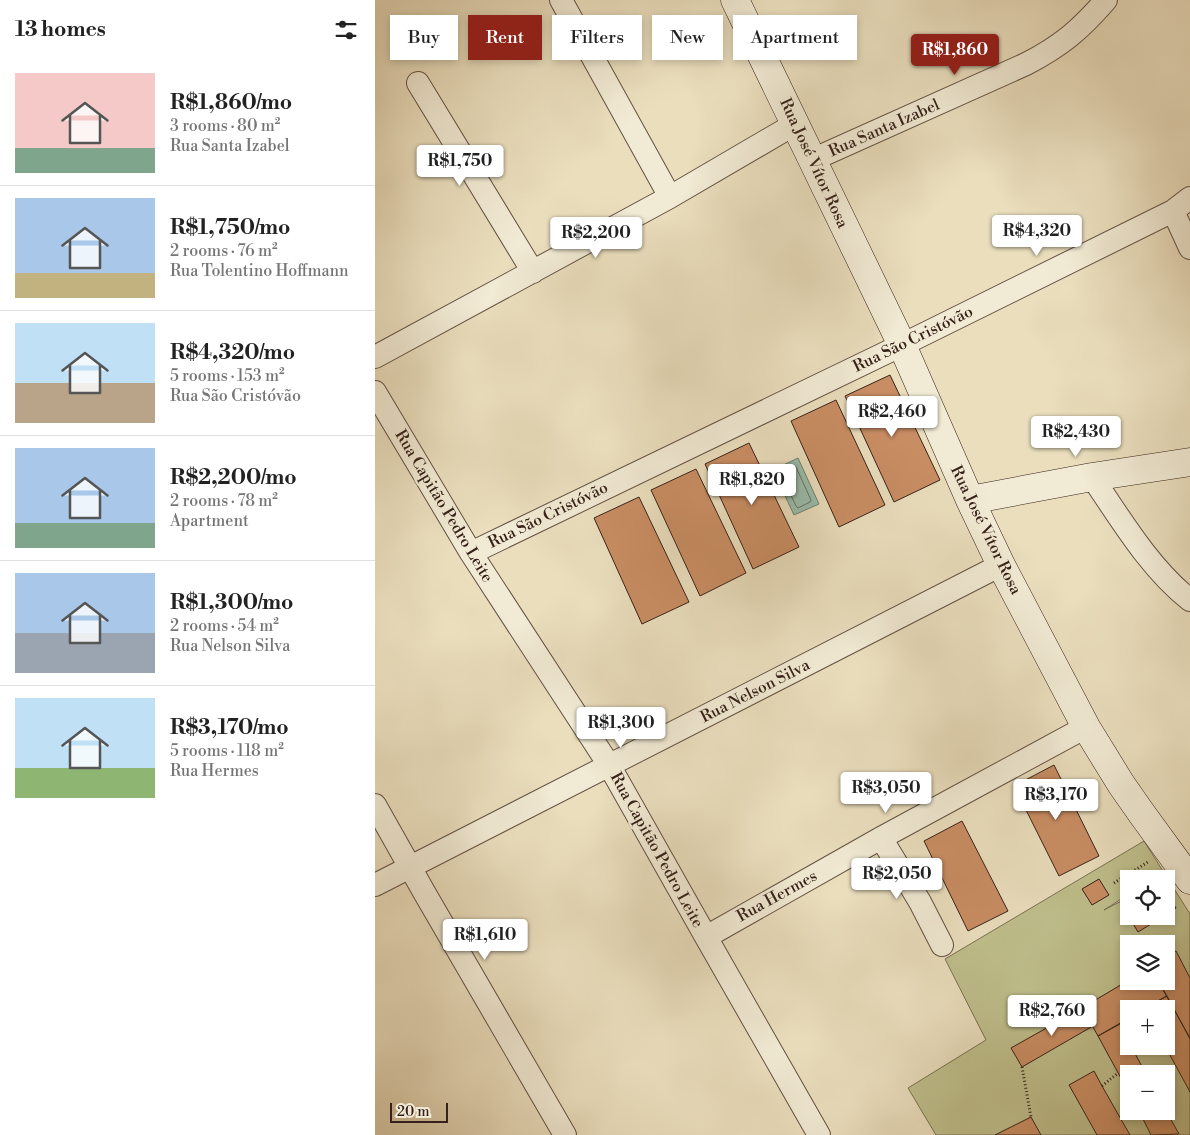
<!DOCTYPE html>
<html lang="en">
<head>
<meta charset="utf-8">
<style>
	body { margin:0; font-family:"Libre Bodoni",serif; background:#f6f6f6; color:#222; height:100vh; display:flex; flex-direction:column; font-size:19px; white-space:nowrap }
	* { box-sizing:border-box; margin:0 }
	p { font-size:16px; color:#767676 }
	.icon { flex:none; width:28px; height:28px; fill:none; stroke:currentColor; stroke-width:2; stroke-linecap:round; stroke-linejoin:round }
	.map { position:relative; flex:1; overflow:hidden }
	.panel { display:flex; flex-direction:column; background:#fff; width:375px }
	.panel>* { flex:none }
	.hud { position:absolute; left:15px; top:15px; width:475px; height:45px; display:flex; gap:10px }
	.tools { position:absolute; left:745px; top:870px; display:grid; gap:10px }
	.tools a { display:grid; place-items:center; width:55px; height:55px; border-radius:0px; background:#fff; box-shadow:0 2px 8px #0003; font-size:25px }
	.scale { position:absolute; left:15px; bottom:12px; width:58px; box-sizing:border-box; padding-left:5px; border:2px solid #36221a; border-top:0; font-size:14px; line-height:18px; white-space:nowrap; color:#36221a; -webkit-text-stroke:4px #f1ead4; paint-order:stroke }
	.price { position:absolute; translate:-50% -42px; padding:0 11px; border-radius:5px; background:#fff; color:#222; font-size:16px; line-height:32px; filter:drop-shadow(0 1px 2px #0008) }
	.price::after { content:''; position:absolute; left:50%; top:30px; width:15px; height:11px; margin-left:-8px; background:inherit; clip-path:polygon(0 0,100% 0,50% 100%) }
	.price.on { background:#8f2418; color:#fff }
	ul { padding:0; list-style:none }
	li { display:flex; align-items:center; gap:15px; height:125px; padding:0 15px }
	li+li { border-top:1px solid #e0e0e0 }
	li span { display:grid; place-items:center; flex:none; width:140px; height:100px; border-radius:0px; color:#555 }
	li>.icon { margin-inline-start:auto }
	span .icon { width:60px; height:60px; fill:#fffc; stroke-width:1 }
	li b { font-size:21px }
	h2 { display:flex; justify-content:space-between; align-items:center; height:60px; padding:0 15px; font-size:21px }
	.pill { padding:0 18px; border-radius:0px; background:#fff; box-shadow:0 2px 8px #0003; font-size:18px; line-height:45px }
	.pill.on { background:#8f2418; color:#fff }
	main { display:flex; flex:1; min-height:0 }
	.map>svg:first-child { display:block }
	.green { fill:#bfbf8c; stroke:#7a7053; fill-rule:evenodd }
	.water { fill:#98bdac; stroke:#717f72 }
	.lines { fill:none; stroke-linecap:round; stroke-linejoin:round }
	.shore { stroke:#677063; stroke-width:1 }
	.building { fill:#c98d63; stroke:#36221a }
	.street-casing { stroke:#635143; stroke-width:24 }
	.secondary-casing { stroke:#36221a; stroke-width:29 }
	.path { stroke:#36221a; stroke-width:3; stroke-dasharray:1 2.5; stroke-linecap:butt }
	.street { stroke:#f1ead4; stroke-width:22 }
	.secondary { stroke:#f1ead4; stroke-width:28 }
	.labels { text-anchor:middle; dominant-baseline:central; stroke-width:4.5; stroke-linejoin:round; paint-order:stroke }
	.street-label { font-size:16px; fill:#36221a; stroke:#f1ead4 }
</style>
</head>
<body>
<main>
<section class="panel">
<h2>13 homes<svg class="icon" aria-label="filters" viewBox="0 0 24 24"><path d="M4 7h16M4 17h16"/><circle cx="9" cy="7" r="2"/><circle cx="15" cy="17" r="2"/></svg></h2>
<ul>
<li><span style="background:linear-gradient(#f6c9c9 75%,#7fa58c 0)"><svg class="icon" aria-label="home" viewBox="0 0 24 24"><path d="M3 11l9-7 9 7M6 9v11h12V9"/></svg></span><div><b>R$1,860/mo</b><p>3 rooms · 80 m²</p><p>Rua Santa Izabel</p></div></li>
<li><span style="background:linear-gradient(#a9c7e8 75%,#c2b280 0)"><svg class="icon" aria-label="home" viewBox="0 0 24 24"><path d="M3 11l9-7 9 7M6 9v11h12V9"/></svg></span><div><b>R$1,750/mo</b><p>2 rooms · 76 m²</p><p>Rua Tolentino Hoffmann</p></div></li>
<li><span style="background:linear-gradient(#bfe0f5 60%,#b9a48a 0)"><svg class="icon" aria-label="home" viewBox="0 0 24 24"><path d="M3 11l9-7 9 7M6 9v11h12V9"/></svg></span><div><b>R$4,320/mo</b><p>5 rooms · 153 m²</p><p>Rua São Cristóvão</p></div></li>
<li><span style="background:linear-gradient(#a9c7e8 75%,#7fa58c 0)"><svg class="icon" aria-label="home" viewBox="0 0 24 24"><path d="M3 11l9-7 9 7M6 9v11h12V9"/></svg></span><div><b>R$2,200/mo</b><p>2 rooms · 78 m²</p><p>Apartment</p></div></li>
<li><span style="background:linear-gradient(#a9c7e8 60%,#9aa5b1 0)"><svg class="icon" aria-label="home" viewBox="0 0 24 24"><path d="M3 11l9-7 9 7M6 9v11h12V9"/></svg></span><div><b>R$1,300/mo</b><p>2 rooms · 54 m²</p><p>Rua Nelson Silva</p></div></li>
<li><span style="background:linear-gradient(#bfe0f5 70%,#8fb573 0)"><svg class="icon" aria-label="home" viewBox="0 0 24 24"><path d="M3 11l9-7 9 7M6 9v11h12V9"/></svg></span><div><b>R$3,170/mo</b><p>5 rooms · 118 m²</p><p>Rua Hermes</p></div></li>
</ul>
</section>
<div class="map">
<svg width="815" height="1135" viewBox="0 0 815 1135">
	<rect width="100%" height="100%" fill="#eadebd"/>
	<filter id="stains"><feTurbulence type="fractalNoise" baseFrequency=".004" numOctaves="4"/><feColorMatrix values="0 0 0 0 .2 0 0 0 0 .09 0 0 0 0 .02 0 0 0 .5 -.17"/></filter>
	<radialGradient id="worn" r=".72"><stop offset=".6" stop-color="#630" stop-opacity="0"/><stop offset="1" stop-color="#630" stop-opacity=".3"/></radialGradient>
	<!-- green -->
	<path class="green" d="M 769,841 L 815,914 L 815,1135 L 561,1135 L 533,1088 L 611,1040 L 570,959 ZM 787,875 L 784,879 L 791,879 L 791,916 L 754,916 L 754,897 L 729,910 L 754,894 L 754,879 L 779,879 ZM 754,944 L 791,944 L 791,981 L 754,981 ZM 754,1009 L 791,1009 L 791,1046 L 754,1046 ZM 754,1074 L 791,1074 L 791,1111 L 754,1111 Z"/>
	<!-- water -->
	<path class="water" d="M 423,458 L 444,504 L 419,515 L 398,470 Z"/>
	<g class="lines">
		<!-- shore -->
		<path class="shore" d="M 418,466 L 421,467 L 436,500 L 435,502 L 423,508 L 421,506 L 406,474 L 407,471 Z"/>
	</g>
	<!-- building -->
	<path class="building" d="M 515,375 L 565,480 L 519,502 L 470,396 Z
		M 461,400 L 510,505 L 464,527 L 416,421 Z
		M 374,443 L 424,547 L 378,569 L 330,464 Z
		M 321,469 L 371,573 L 325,596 L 276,490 Z
		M 264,497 L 314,602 L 267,624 L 219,518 Z
		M 679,765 L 724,856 L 684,876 L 639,786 Z
		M 587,821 L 633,911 L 593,931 L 549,841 Z
		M 724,879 L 734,895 L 717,905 L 707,889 Z
		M 791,892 L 801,908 L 791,915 Z
		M 754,897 L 754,916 L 789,916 L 763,932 L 745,902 Z
		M 801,951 L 815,978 L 815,1038 L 783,981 L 791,981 L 791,957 Z
		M 754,980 L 754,981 L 783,981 L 792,996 L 768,1009 L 754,1009 L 754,1018 L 723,1036 L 707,1008 Z
		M 792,996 L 815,1039 L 815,1092 L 790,1046 L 791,1009 L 770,1009 L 770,1008 Z
		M 707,1008 L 718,1026 L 647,1067 L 636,1048 Z
		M 745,1024 L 754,1041 L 754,1046 L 756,1046 L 771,1074 L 754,1074 L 754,1093 L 723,1036 Z
		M 719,1071 L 727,1086 L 755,1135 L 722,1135 L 694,1085 Z
		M 764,1111 L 791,1111 L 804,1134 L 776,1135 Z
		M 656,1117 L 666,1135 L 620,1135 Z"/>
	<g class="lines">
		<!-- street casing -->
		<g class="street-casing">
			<path id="street" d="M 186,0 L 295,197
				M 43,83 L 158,272
				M 437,160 L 651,64 C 686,46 705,30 731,0
				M 798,211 L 815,248
				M 0,357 L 295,197 L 420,124
				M 0,392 L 96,553 L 234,765 L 331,937 L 444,1135
				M 717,477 C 745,518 775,569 815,600
				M 96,553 L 527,345 L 798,211 L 815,198
				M 0,805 L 49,892 L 190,1135
				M 506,838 L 545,902 L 567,945
				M 0,885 L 626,565
				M 331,937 L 506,838 L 711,727"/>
		</g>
		<!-- secondary casing -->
		<g class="secondary-casing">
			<path id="secondary" d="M 360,0 L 527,345 L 595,500 L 626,565 L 711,727 L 746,784 L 767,814 L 815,880
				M 595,500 L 717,477 L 815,462"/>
		</g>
		<!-- path -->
		<path class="path" d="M 739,883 L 773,862
			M 647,1067 L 656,1117
			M 727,1086 L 743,1073"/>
		<!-- street -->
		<use href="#street" class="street"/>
		<!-- secondary -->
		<use href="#secondary" class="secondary"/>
	</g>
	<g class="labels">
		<!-- street labels -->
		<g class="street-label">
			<text transform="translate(509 128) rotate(-24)">Rua Santa Izabel</text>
			<text transform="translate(439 163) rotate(65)">Rua José Vítor Rosa</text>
			<text transform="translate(538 339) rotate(-26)">Rua São Cristóvão</text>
			<text transform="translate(69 506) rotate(59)">Rua Capitão Pedro Leite</text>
			<text transform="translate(173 515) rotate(-26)">Rua São Cristóvão</text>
			<text transform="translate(611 530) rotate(64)">Rua José Vítor Rosa</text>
			<text transform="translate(380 691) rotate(-27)">Rua Nelson Silva</text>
			<text transform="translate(282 850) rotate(61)">Rua Capitão Pedro Leite</text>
			<text transform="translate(402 896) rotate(-29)">Rua Hermes</text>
		</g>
	</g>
	<rect width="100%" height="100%" filter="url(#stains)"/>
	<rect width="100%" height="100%" fill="url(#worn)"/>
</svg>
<div class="tools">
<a><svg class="icon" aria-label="locate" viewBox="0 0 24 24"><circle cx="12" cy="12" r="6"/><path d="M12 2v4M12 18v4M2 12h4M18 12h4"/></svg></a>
<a><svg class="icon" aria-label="layers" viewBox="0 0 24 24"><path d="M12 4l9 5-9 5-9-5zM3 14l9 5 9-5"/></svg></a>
<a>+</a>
<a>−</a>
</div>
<div class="scale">20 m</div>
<b class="price on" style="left:580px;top:76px">R$1,860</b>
<b class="price" style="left:85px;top:187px">R$1,750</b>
<b class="price" style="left:662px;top:257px">R$4,320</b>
<b class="price" style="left:221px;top:259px">R$2,200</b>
<b class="price" style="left:517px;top:438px">R$2,460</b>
<b class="price" style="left:701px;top:458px">R$2,430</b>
<b class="price" style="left:377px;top:506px">R$1,820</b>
<b class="price" style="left:246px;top:749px">R$1,300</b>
<b class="price" style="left:511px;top:814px">R$3,050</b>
<b class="price" style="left:681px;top:821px">R$3,170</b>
<b class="price" style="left:522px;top:900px">R$2,050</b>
<b class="price" style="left:110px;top:961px">R$1,610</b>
<b class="price" style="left:677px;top:1037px">R$2,760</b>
<div class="hud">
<a class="pill">Buy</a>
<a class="pill on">Rent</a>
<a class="pill">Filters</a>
<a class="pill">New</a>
<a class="pill">Apartment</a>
</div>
</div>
</main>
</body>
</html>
